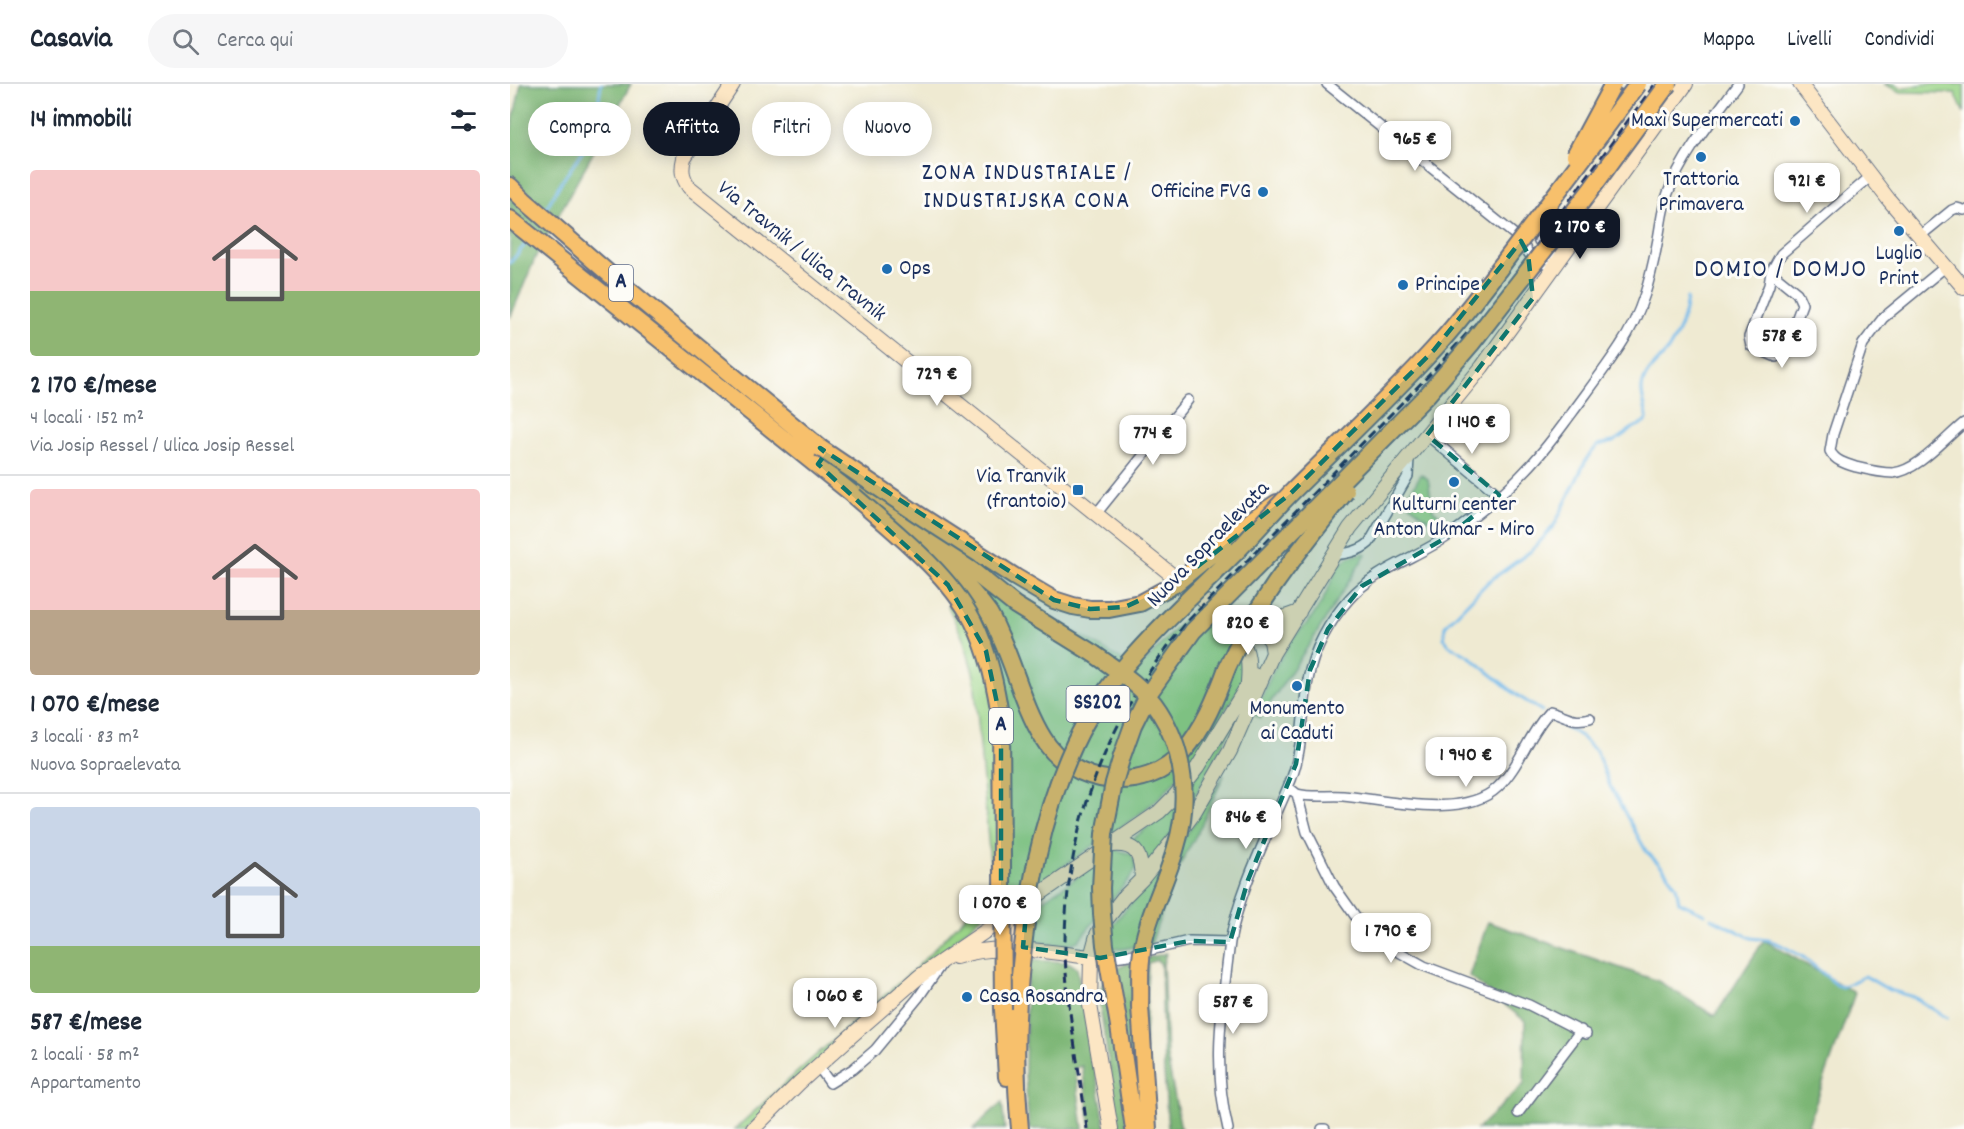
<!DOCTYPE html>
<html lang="it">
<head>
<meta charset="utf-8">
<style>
	body { margin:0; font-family:Dekko,sans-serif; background:#f6f6f7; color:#1f2937; height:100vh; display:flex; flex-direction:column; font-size:22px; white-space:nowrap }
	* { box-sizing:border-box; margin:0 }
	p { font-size:20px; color:#747a83 }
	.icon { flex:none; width:33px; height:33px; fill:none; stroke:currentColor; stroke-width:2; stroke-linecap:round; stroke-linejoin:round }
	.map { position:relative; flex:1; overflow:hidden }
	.details { display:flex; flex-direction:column; background:#fff; width:510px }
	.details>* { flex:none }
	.hud { position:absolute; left:18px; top:18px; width:570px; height:54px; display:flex; gap:12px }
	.price { position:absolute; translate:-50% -51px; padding:0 14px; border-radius:12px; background:#fff; color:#222; font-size:20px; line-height:39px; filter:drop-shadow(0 2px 3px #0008) }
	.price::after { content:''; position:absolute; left:50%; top:36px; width:18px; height:14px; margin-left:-9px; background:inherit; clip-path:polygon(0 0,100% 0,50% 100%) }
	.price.on { background:#111827; color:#fff }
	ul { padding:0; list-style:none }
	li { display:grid; align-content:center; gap:12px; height:318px; padding:0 30px }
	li+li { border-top:2px solid #e0e1e3 }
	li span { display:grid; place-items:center; height:186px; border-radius:6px; color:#555 }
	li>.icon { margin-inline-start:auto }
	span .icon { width:108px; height:108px; fill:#fffc; stroke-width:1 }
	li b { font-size:26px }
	h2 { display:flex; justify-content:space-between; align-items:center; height:72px; padding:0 30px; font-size:26px }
	.pill { padding:0 21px; border-radius:27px; background:#fff; box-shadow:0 3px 15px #0003; font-size:21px; line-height:54px }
	.pill.on { background:#111827; color:#fff }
	header { display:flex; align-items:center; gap:36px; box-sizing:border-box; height:84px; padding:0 30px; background:#fff; border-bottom:2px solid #e0e1e3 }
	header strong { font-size:28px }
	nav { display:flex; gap:33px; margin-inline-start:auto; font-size:21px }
	.search { width:420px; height:54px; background:#f6f6f7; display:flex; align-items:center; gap:15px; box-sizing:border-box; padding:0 21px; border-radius:33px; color:#747a83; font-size:22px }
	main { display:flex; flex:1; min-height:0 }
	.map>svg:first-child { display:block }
	.green { fill:#9ad487; stroke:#5a8272; stroke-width:1.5 }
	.forest { fill:#7bb674; stroke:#4b7269; stroke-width:1.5 }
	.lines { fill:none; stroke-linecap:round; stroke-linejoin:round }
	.stream { stroke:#72b9ea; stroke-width:3 }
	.street-casing { stroke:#657087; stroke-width:12 }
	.secondary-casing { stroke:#657087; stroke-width:16 }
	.highway-casing { stroke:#657087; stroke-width:20 }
	.street { stroke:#fff; stroke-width:9 }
	.secondary { stroke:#fce6c4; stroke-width:14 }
	.highway { stroke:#f7c06c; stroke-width:16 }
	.rail { stroke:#1b2f5e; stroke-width:3; stroke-dasharray:9 4.5; stroke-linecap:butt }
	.highway-bridge-casing { stroke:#657087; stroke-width:20; stroke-linecap:butt }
	.highway-bridge { stroke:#f7c06c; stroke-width:16 }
	.marked { fill:#0f766e; fill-opacity:0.2; stroke:#0f766e; stroke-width:4.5; stroke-dasharray:12 8; stroke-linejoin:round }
	.poi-dot { fill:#1f6fb2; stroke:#fdfcf7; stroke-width:2 }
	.labels { text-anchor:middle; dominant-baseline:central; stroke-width:6; stroke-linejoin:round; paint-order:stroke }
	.shield { fill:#fdfcf7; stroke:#5f6c8c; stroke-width:1.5 }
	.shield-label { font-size:21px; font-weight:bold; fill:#1b2f5e }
	.poi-label { font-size:22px; fill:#1b2f5e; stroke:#fdfcf7 }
	.street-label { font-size:22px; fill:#1b2f5e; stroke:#fdfcf7 }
	.neighbourhood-label { font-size:24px; letter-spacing:1.5px; fill:#1b2f5e; stroke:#fdfcf7 }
	.quarter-label { font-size:26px; letter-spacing:1.5px; fill:#1b2f5e; stroke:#fdfcf7 }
</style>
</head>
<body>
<header>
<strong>Casavia</strong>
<div class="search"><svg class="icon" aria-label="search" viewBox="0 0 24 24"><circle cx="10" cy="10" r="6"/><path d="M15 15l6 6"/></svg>Cerca qui</div>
<nav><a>Mappa</a><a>Livelli</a><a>Condividi</a></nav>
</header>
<main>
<section class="details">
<h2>14 immobili<svg class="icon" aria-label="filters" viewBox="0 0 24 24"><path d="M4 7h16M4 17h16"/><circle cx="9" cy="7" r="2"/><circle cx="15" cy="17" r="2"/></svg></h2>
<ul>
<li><span style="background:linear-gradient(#f6c9c9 65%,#8fb573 0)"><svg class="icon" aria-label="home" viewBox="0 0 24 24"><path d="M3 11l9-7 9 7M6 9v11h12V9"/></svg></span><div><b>2 170 €/mese</b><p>4 locali · 152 m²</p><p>Via Josip Ressel / Ulica Josip Ressel</p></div></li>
<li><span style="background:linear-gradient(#f6c9c9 65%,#b9a48a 0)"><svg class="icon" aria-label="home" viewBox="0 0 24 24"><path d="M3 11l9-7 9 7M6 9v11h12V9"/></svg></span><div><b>1 070 €/mese</b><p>3 locali · 83 m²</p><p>Nuova Sopraelevata</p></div></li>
<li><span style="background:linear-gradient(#c9d6e8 75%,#8fb573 0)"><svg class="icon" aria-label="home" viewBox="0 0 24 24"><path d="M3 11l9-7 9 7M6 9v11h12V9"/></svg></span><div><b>587 €/mese</b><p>2 locali · 58 m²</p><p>Appartamento</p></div></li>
</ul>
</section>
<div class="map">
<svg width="1454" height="1045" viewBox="0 0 1454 1045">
	<rect width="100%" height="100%" fill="#fdfcf7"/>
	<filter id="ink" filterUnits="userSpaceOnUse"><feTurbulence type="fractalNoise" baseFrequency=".0167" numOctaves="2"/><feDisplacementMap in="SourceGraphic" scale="12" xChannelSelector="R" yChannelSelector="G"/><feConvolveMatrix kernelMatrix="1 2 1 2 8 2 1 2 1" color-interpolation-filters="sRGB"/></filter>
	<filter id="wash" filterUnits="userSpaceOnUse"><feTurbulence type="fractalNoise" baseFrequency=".008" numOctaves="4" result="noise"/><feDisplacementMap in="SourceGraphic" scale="24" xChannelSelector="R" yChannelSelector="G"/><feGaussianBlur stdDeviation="1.35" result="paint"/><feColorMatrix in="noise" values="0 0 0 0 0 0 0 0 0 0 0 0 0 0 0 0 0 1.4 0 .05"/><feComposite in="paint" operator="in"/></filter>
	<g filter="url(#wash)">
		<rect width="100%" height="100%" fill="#efead2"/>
		<!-- green -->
		<path class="green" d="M 1374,0 L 1384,0 L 1391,4 L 1414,0 L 1454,0 L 1454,29 L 1445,9 L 1391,8 Z
			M 911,390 L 918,395 L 923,426 L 928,430 L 930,444 L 900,421 L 904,414 L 899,411 Z
			M 854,469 L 856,470 L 803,555 L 750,634 L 745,631 L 762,589 L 782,555 L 801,535 L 812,518 L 829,481 L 839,473 Z
			M 473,492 L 628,586 L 687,521 L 708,537 L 731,564 L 733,599 L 678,682 L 652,711 L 627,732 L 527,800 L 480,824 L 436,865 L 389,903 L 236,1045 L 225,1045 L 305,972 L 406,884 L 457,831 L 476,808 L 481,789 L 464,592 L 454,557 L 438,522 Z
			M 727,630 L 728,631 L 684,714 L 665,745 L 637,780 L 620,757 L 646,737 Z
			M 714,691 L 691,742 L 666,788 L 641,859 L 613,865 L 588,864 L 608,834 L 650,786 L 675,753 Z
			M 607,766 L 622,770 L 626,782 L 624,789 L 568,857 C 552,863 536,861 520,854 L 519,826 Z"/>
		<!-- forest -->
		<path class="forest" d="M 11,0 L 121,0 L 26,172 L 0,234 L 0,50 Z
			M 978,838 L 1148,897 L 1205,932 L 1254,856 L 1345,909 L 1298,1041 L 1303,1045 L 967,1045 L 1014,1000 L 1015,937 L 959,892 Z
			M 656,869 L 653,880 L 657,973 L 671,1045 L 658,1045 L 654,987 L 651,880 L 647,876 L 638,879 L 632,1029 L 619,1045 L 609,1045 L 589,916 C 590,910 591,902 594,897 C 605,878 637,875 656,869 Z
			M 503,875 L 558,878 L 567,884 L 596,1045 L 581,1045 L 572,982 L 565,984 L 573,1045 L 519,1045 L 515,989 L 517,892 L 500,925 L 485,877 Z
			M 492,1018 L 495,1045 L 463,1045 Z"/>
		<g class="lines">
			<!-- stream -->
			<path class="stream" d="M 34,128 L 50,100 L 73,67 L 79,54 L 88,21 L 91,0
				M 0,179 L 18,157
				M 1032,627 L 1008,612 L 960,573 L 939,561 L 934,554 L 935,542 L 978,498 L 1021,467 L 1036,451 L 1045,440 L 1077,374 L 1088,361 L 1103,358 L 1123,344 L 1134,339 L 1137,335 C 1137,325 1131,315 1132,304 C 1134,287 1149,278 1158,266 C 1168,251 1175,232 1177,214
				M 1042,635 L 1069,651 L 1086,667 L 1100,702 L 1136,767 L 1153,784 L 1166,802 L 1169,818 L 1195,830
				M 1201,834 L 1241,854 L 1258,856 L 1271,861 L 1293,873 L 1327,901 L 1332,903 L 1355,892 L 1379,906 L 1404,913 L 1437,934"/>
		</g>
	</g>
	<g filter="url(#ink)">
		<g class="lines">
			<!-- street casing -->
			<g class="street-casing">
				<path id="street" d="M 817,0 L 1010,155 C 1020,174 1024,179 1046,183 C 1043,170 1040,164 1029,157
					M 1410,152 L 1442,126 L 1447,124 L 1454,126
					M 1435,183 L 1373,234 L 1353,260 L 1323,350 L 1320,367 C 1325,377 1336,380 1346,383 C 1358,386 1371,389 1383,389 C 1408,387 1435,354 1454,339
					M 1261,188 L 1287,209 L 1292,220 L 1274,268 L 1266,273 L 1241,262 L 1239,253 L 1259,201 L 1261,188 L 1271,170 L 1361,92
					M 917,351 L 989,411
					M 586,430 L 678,316
					M 822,471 C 835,470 849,468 859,459 L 898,392 L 899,374
					M 778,703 L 787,710 L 797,748 L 824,802 L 853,843 L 866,855 L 914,882 L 1019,921 L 1076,950
					M 787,710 C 802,714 818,711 833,712 C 876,716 954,736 988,703 C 1010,682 1019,649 1040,627 C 1056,631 1062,639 1080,634
					M 596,874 L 619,871 L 679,857 L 720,858 C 730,803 757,753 778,703 C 794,668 791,632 798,596 C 803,566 820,536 840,514 C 867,484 909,473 941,450 C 967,431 994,410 1016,386 C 1033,369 1047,349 1062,329 C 1078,307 1095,285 1110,262 C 1132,230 1141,193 1148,155 C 1151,140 1152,124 1158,109 C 1173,70 1203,34 1228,0
					M 308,982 L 320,999 L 343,985 L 365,966 L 408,914 L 430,882
					M 1008,1029 L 1071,946
					M 718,1045 C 702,981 712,923 720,858
					M 812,1045 L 815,1045"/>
			</g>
			<!-- secondary casing -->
			<g class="secondary-casing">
				<path id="secondary" d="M 223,0 L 174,74 C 171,86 172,93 179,103 L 713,532 C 733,558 741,563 738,598
					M 1290,0 L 1379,116 L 1454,204
					M 713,532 C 745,543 757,540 789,528
					M 747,540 L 761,557 L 763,569
					M 602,761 C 628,759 631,772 632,795
					M 507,826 C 504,840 503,854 515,865
					M 446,873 C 490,858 536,868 581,873
					M 243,1045 L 289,999 L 341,952 L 410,892 L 649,728 L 665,712 L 688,683 L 744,591
					M 601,1045 L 580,921 L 581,873 L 587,851 L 592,841 L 613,814 L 632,795 L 666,753 L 684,729 L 720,667 L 763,569 L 840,444 L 972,283 L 1176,0"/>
			</g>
			<!-- highway casing -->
			<g class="highway-casing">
				<path id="highway" d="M 0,102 L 14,116 L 104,194 L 320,372
					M 0,135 L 355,420
					M 356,402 L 505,521 L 584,570
					M 398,451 C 428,474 457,498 479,529 C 484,537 487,546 491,554 C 506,587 514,623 533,654 C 561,702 636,712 673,668 C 694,644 706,614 717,584
					M 714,460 L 743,435 L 767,419
					M 510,891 C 505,942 505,994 510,1045
					M 630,922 L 638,1045
					M 493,925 L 497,993
					M 609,942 L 624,1045"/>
			</g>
			<!-- street -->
			<use href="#street" class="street"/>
			<!-- secondary -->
			<use href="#secondary" class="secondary"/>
			<!-- highway -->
			<use href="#highway" class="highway"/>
			<!-- rail -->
			<path class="rail" d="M 577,1045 C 570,985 556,925 555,865 C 554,743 600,627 679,536 L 926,284 L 985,218 L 1145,0"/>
			<!-- highway-bridge casing -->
			<g class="highway-bridge-casing">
				<path id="highway-bridge" d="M 1065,71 L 1103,0
					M 310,364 L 406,429 L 505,493 L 544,516 L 563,522 L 580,525 L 599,525 L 630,519 L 665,500 L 714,460
					M 344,412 C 384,447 438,489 463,537 C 479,569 486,603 491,638 L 493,925
					M 584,570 C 607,586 634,603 649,627 C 675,668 680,717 666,763 C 656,800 634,837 631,876 C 629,891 631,907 630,922
					M 717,584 C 746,518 792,463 836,407
					M 510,891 C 518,809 530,735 565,659 C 599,585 666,529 722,472 C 743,451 762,428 783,407 C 830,360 879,314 924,265 C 952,235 976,202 1001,169 C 1044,113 1086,57 1128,0
					M 609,942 L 595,861 L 592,830 L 591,804 L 594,750 L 604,699 L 612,672 L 623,641 L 639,609 L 683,547 L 918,310 L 961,260 L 1080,107 L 1158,0"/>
			</g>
			<!-- highway-bridge -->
			<use href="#highway-bridge" class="highway-bridge"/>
		</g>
	</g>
	<!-- marked area -->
	<path class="marked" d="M 1011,157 L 1018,170 L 1023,214 L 917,351 L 989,411 L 939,452 L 852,502 L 818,545 L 800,586 L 786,680 L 738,796 L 720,858 L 679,857 L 590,874 L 513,863 L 517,819 L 491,836 L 491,638 L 476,567 L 438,501 L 308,380 L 316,369 L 310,364 L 544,516 L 580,525 L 615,523 L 665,500 L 780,410 L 924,266 Z"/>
	<!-- markers -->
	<g class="poi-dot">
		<circle cx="1285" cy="37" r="6"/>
		<circle cx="1191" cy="73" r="6"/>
		<circle cx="753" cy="108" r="6"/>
		<circle cx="1389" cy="147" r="6"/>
		<circle cx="377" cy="185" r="6"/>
		<circle cx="893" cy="201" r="6"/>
		<circle cx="944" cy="398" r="6"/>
		<rect x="562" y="400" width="12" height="12" rx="3"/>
		<circle cx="787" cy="602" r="6"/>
		<circle cx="457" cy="913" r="6"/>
	</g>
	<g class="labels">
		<!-- shield labels -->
		<g class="shield">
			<rect x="99" y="181" width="24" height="36" rx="4.5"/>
			<rect x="556.5" y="602" width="63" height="36" rx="4.5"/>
			<rect x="479" y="624" width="24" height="36" rx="4.5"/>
		</g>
		<g class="shield-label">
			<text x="111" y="199">A</text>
			<text x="588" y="620">SS202</text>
			<text x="491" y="642">A</text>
		</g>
		<!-- poi labels -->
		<g class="poi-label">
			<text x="1273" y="37" text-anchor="end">Maxì Supermercati</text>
			<text x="1191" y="96">Trattoria<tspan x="1191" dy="25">Primavera</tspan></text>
			<text x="741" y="108" text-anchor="end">Officine FVG</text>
			<text x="1389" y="170">Luglio<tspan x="1389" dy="25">Print</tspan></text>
			<text x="389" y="185" text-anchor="start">Ops</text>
			<text x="905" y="201" text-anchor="start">Principe</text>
			<text x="556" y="393" text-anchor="end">Via Tranvik<tspan x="556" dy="25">(frantoio)</tspan></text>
			<text x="944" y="421">Kulturni center<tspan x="944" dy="25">Anton Ukmar - Miro</tspan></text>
			<text x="787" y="625">Monumento<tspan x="787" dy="25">ai Caduti</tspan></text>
			<text x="469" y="913" text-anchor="start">Casa Rosandra</text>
		</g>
		<!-- street labels -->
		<g class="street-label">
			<text transform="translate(291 168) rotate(39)">Via Travnik / Ulica Travnik</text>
			<text transform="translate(699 461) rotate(-46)">Nuova Sopraelevata</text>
		</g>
		<!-- neighbourhood labels -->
		<g class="neighbourhood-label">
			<text x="517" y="90">ZONA INDUSTRIALE /<tspan x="517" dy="28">INDUSTRIJSKA CONA</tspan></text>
		</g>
		<!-- quarter labels -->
		<g class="quarter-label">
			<text x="1271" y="186">DOMIO / DOMJO</text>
		</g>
	</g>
</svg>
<b class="price" style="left:905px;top:88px">965 €</b>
<b class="price" style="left:1297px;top:130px">921 €</b>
<b class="price on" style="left:1070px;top:176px">2 170 €</b>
<b class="price" style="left:1272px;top:285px">578 €</b>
<b class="price" style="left:427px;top:323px">729 €</b>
<b class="price" style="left:962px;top:371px">1 140 €</b>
<b class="price" style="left:643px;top:382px">774 €</b>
<b class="price" style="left:738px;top:572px">820 €</b>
<b class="price" style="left:956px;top:704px">1 940 €</b>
<b class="price" style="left:736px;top:766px">846 €</b>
<b class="price" style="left:490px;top:852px">1 070 €</b>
<b class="price" style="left:881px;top:880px">1 790 €</b>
<b class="price" style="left:325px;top:945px">1 060 €</b>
<b class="price" style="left:723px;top:951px">587 €</b>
<div class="hud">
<a class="pill">Compra</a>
<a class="pill on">Affitta</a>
<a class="pill">Filtri</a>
<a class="pill">Nuovo</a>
</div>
</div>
</main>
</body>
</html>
